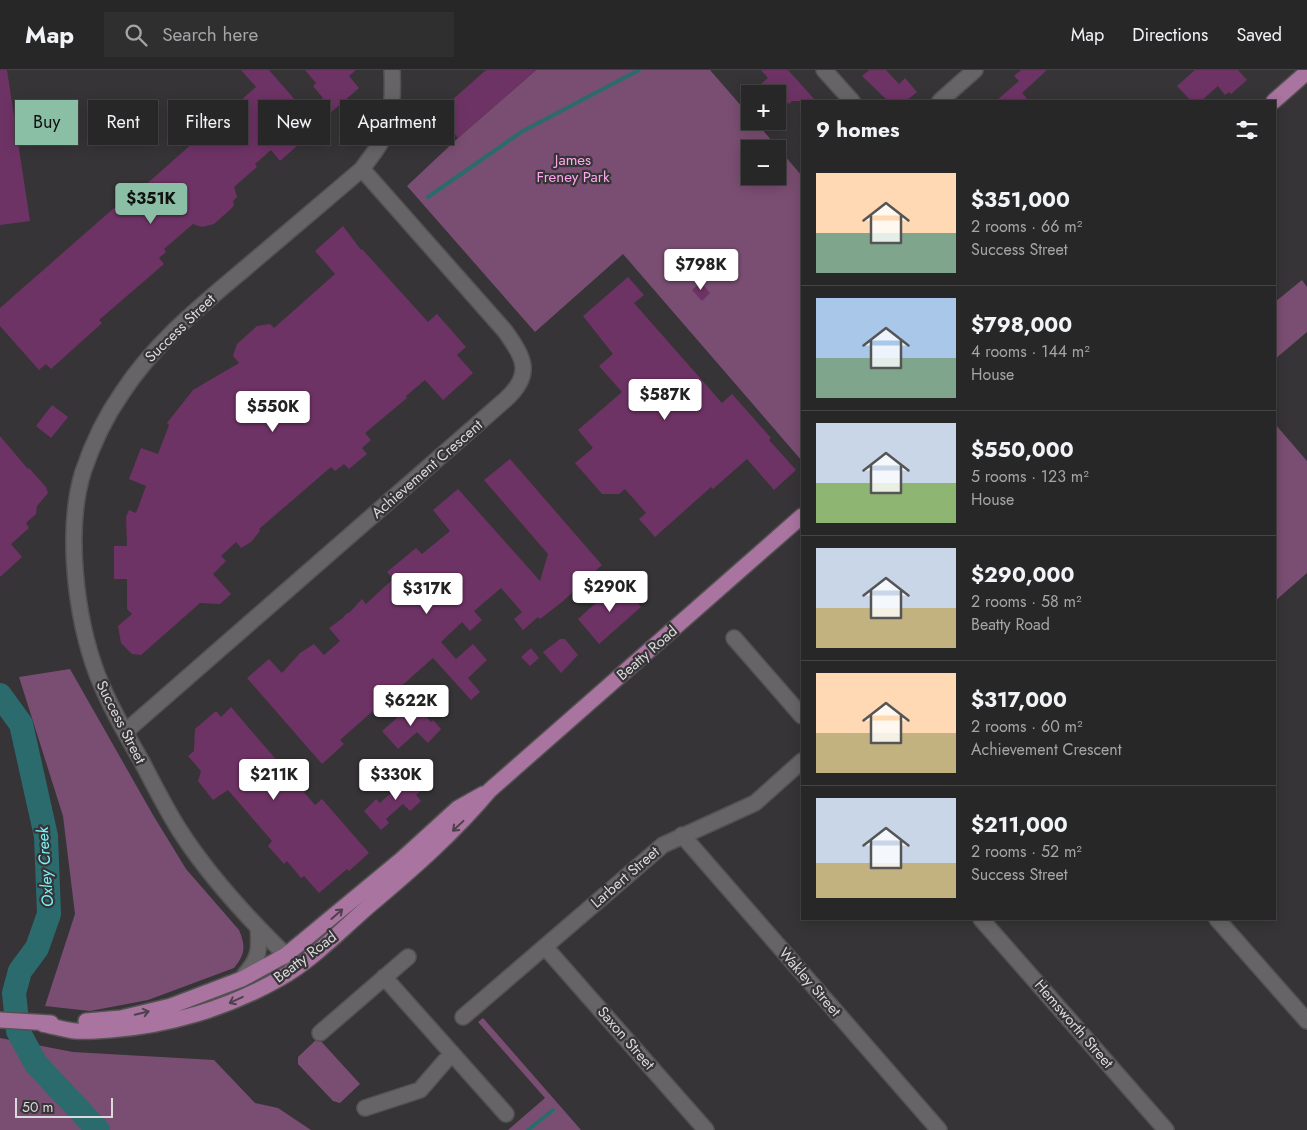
<!DOCTYPE html>
<html lang="en">
<head>
<meta charset="utf-8">
<style>
	body { margin:0; font-family:Jost,sans-serif; background:#302f30; color:#f1f3f6; height:100vh; display:flex; flex-direction:column; font-size:19px; white-space:nowrap }
	* { box-sizing:border-box; margin:0 }
	p { font-size:16px; color:#a5a5a8 }
	.icon { flex:none; width:28px; height:28px; fill:none; stroke:currentColor; stroke-width:2; stroke-linecap:round; stroke-linejoin:round }
	.map { position:relative; flex:1; overflow:hidden }
	.sheet { position:absolute; left:801px; top:30px; width:475px; height:820px; display:flex; flex-direction:column; background:#282728; border-radius:0px; box-shadow:0 2px 12px #0003,0 0 0 1px #444445 }
	.sheet>* { flex:none }
	.guide { position:absolute; left:15px; top:30px; width:475px; height:45px; display:flex; gap:10px }
	.fabs { position:absolute; left:741px; top:15px; display:grid; gap:10px }
	.fabs a { display:grid; place-items:center; width:45px; height:45px; border-radius:0px; background:#282728; box-shadow:0 2px 12px #0003,0 0 0 1px #444445; font-size:25px }
	.scale { position:absolute; left:15px; bottom:12px; width:98px; box-sizing:border-box; padding-left:5px; border:2px solid #dbdadb; border-top:0; font-size:14px; line-height:18px; white-space:nowrap; color:#dbdadb; -webkit-text-stroke:4px #363436; paint-order:stroke }
	.price { position:absolute; translate:-50% -42px; padding:0 11px; border-radius:5px; background:#fff; color:#222; font-size:16px; line-height:32px; filter:drop-shadow(0 1px 2px #0008) }
	.price::after { content:''; position:absolute; left:50%; top:30px; width:15px; height:11px; margin-left:-8px; background:inherit; clip-path:polygon(0 0,100% 0,50% 100%) }
	.price.current { background:#8abfa5; color:#111 }
	ul { padding:0; list-style:none }
	li { display:flex; align-items:center; gap:15px; height:125px; padding:0 15px }
	li+li { border-top:1px solid #444445 }
	li span { display:grid; place-items:center; flex:none; width:140px; height:100px; border-radius:0px; color:#555 }
	li>.icon { margin-inline-start:auto }
	span .icon { width:60px; height:60px; fill:#fffc; stroke-width:1 }
	li b { font-size:21px }
	h2 { display:flex; justify-content:space-between; align-items:center; height:60px; padding:0 15px; font-size:21px }
	.chip { padding:0 18px; border-radius:0px; background:#282728; box-shadow:0 2px 12px #0003,0 0 0 1px #444445; font-size:18px; line-height:45px }
	.chip.current { background:#8abfa5; color:#111 }
	header { display:flex; align-items:center; gap:30px; box-sizing:border-box; height:70px; padding:0 25px; background:#282728; border-bottom:1px solid #444445 }
	header strong { font-size:24px }
	nav { display:flex; gap:28px; margin-inline-start:auto; font-size:18px }
	.search { width:350px; height:45px; background:#302f30; display:flex; align-items:center; gap:12px; box-sizing:border-box; padding:0 18px; border-radius:0px; color:#a5a5a8; font-size:19px }
	.map>svg:first-child { display:block }
	.green { fill:#7a4e72; fill-rule:evenodd }
	.lines { fill:none; stroke-linecap:round; stroke-linejoin:round }
	.stream { stroke:#2b6b6e; stroke-width:4 }
	.river { stroke:#2b6b6e; stroke-width:24 }
	.building { fill:#6e3365 }
	.minor-casing { stroke:#535152; stroke-width:18 }
	.major-casing { stroke:#535152; stroke-width:18 }
	.minor { stroke:#666466; stroke-width:15 }
	.major { stroke:#a974a0; stroke-width:15 }
	.oneway { stroke:#4d414b }
	.labels { text-anchor:middle; dominant-baseline:central; stroke-width:4.5; stroke-linejoin:round; paint-order:stroke }
	.park-label { font-size:15px; fill:#ffa6ef; stroke:#363436 }
	.street-label { font-size:15px; fill:#dbdadb; stroke:#363436 }
	.water-label { font-size:16px; font-style:italic; fill:#79f4fa; stroke:#363436 }
</style>
</head>
<body>
<header>
<strong>Map</strong>
<div class="search"><svg class="icon" aria-label="search" viewBox="0 0 24 24"><circle cx="10" cy="10" r="6"/><path d="M15 15l6 6"/></svg>Search here</div>
<nav><a>Map</a><a>Directions</a><a>Saved</a></nav>
</header>
<div class="map">
<svg width="1307" height="1060" viewBox="0 0 1307 1060">
	<rect width="100%" height="100%" fill="#363436"/>
	<!-- green -->
	<path class="green" d="M 536,0 L 710,0 L 750,46 L 750,51 L 755,51 L 802,106 L 802,391 L 623,184 L 535,262 L 407,116 L 458,68 ZM 750,79 L 778,79 L 778,106 L 750,106 Z
		M 1302,210 L 1307,217 L 1307,262 L 1275,289 L 1275,232 Z
		M 1275,354 L 1307,391 L 1307,503 L 1275,531 Z
		M 70,599 L 153,745 L 186,799 L 239,860 C 246,876 245,885 234,898 L 148,930 L 90,941 L 45,936 L 75,844 L 63,746 L 19,607 Z
		M 483,948 L 581,1060 L 508,1060 L 545,1028 L 478,952 Z
		M 0,968 L 73,982 L 214,990 L 255,1033 L 278,1038 L 311,1060 L 0,1060 Z
		M 318,968 L 360,1014 L 340,1033 L 333,1031 L 298,994 L 298,987 Z"/>
	<g class="lines">
		<!-- stream -->
		<path class="stream" d="M 428,127 L 523,61 L 639,0
			M 528,1060 L 553,1040"/>
		<!-- river -->
		<path class="river" d="M 0,625 L 21,654 L 46,766 L 49,844 L 37,878 L 20,901 L 14,923 L 18,961 L 36,994 L 98,1060"/>
	</g>
	<!-- building -->
	<path class="building" d="M 0,0 L 7,0 L 30,151 L 0,155 Z
		M 241,0 L 269,0 L 309,46 L 298,57 L 307,67 L 280,91 L 271,80 L 255,94 L 257,97 L 234,117 L 237,127 L 233,131 L 234,135 L 232,138 L 214,154 L 202,157 L 193,154 L 164,179 L 166,182 L 159,188 L 164,194 L 99,250 L 102,253 L 51,299 L 46,294 L 39,300 L 0,256 L 0,238 L 122,131 L 124,134 L 256,17 Z
		M 305,0 L 356,0 L 349,6 L 359,18 L 329,44 L 319,32 L 323,28 L 313,16 L 316,13 Z
		M 486,0 L 536,0 L 458,68 L 442,49 L 442,39 Z
		M 761,0 L 788,0 L 816,31 L 792,31 L 789,34 L 774,19 L 769,23 L 761,14 L 768,8 Z
		M 869,0 L 886,0 L 899,14 L 905,8 L 917,22 L 906,31 L 888,31 L 862,6 Z
		M 1021,0 L 1047,0 L 1022,23 L 1029,31 L 996,31 L 1019,11 L 1014,6 Z
		M 1195,0 L 1238,0 L 1247,10 L 1231,24 L 1229,22 L 1225,25 L 1218,16 L 1201,31 L 1191,31 L 1177,16 Z
		M 343,156 L 361,180 L 362,179 L 428,252 L 437,244 L 466,277 L 457,285 L 473,303 L 443,330 L 425,310 L 406,326 L 407,328 L 365,363 L 371,370 L 362,378 L 367,384 L 349,399 L 344,394 L 335,401 L 331,397 L 259,459 L 260,461 L 251,472 L 241,478 L 236,472 L 221,486 L 226,491 L 213,504 L 231,524 L 220,534 L 200,533 L 141,585 L 132,584 L 121,573 L 118,556 L 132,544 L 127,539 L 127,509 L 114,509 L 114,476 L 127,476 L 126,447 L 129,440 L 136,443 L 146,416 L 129,409 L 141,378 L 158,384 L 169,355 L 167,353 L 193,320 L 239,293 L 233,286 L 237,274 L 257,256 L 270,254 L 274,258 L 335,204 L 315,181 Z
		M 628,207 L 644,225 L 634,233 L 722,333 L 732,324 L 771,368 L 769,370 L 796,400 L 774,420 L 747,389 L 713,419 L 711,417 L 655,467 L 639,449 L 646,443 L 625,419 L 619,424 L 602,424 L 575,393 L 593,378 L 578,360 L 622,322 L 599,296 L 613,284 L 583,246 Z
		M 701,212 L 710,223 L 702,231 L 692,220 Z
		M 52,335 L 68,347 L 51,368 L 36,356 Z
		M 0,366 L 28,399 L 29,398 L 46,417 L 48,423 L 37,436 L 36,444 L 26,453 L 29,458 L 11,474 L 22,487 L 0,507 Z
		M 510,389 L 602,495 L 562,532 L 540,549 L 538,547 L 523,560 L 514,549 L 522,542 L 501,518 L 474,541 L 482,550 L 470,561 L 462,552 L 441,572 L 456,589 L 473,574 L 487,590 L 468,608 L 480,622 L 471,630 L 433,588 L 340,670 L 344,674 L 322,694 L 247,608 L 269,589 L 282,603 L 300,583 L 314,574 L 324,585 L 340,571 L 329,558 L 343,548 L 346,544 L 350,542 L 362,529 L 366,534 L 393,509 L 387,502 L 416,478 L 422,484 L 450,461 L 433,440 L 458,419 L 540,511 L 548,484 L 484,410 Z
		M 620,511 L 641,537 L 599,574 L 578,549 Z
		M 560,569 L 565,569 L 578,585 L 561,603 L 543,582 Z
		M 531,578 L 539,588 L 530,596 L 521,587 Z
		M 414,633 L 431,652 L 433,650 L 441,659 L 428,673 L 417,662 L 398,679 L 382,661 Z
		M 231,637 L 315,735 L 322,729 L 369,783 L 349,801 L 347,799 L 319,823 L 304,806 L 301,808 L 287,791 L 284,794 L 268,776 L 272,771 L 228,720 L 213,730 L 198,711 L 201,701 L 188,686 L 194,681 L 195,659 L 216,641 L 221,647 Z
		M 413,703 L 425,717 L 416,725 L 421,731 L 410,741 L 403,734 L 386,749 L 389,753 L 381,760 L 364,741 L 376,729 L 380,733 Z"/>
	<g class="lines">
		<!-- minor casing -->
		<g class="minor-casing">
			<path id="minor" d="M 824,0 L 852,31
				M 940,31 L 975,0
				M 734,568 L 802,646
				M 125,662 L 505,330 C 534,304 524,288 505,261 L 362,99
				M 682,765 L 939,1060
				M 981,849 L 1166,1060
				M 1217,849 L 1307,951
				M 545,877 L 706,1060
				M 295,894 C 253,854 211,809 180,761 C 166,739 154,715 142,692 C 126,664 109,635 97,604 C 76,548 65,461 83,402 C 92,375 106,346 122,323 C 154,274 198,238 242,201 C 282,167 322,133 362,99 C 368,90 377,80 382,70 C 393,49 393,23 392,0
				M 243,907 C 259,889 260,881 258,857
				M 384,907 L 506,1044
				M 463,947 L 663,775 L 755,733 L 802,691
				M 320,963 L 408,887
				M 365,1038 L 420,1020 L 452,983"/>
		</g>
		<!-- major casing -->
		<g class="major-casing">
			<path id="major" d="M 1274,31 L 1307,2
				M 0,950 L 51,953
				M 86,951 L 121,948 L 171,936 L 242,909 L 286,885 L 402,789 L 458,738 L 483,724
				M 42,954 C 53,956 64,960 75,961 C 86,962 99,961 110,960 C 168,956 228,938 279,909 C 313,890 341,860 370,835 C 413,799 455,762 490,720 L 802,446"/>
		</g>
		<!-- minor -->
		<use href="#minor" class="minor"/>
		<!-- major -->
		<use href="#major" class="major"/>
	</g>
	<!-- one-way arrows -->
	<defs><path id="oneway-shaft" d="M-6 0H5M1.5-3L5.5 0L1.5 3" fill="none" stroke-width="1.6" stroke-linecap="round" stroke-linejoin="round" transform="scale(1.25)"/></defs>
	<g class="oneway">
		<use href="#oneway-shaft" transform="translate(458 756) rotate(137)"/>
		<use href="#oneway-shaft" transform="translate(337 844) rotate(-41)"/>
		<use href="#oneway-shaft" transform="translate(236 930) rotate(155)"/>
		<use href="#oneway-shaft" transform="translate(142 943) rotate(-14)"/>
	</g>
	<g class="labels">
		<!-- park labels -->
		<g class="park-label">
			<text x="573" y="90">James<tspan x="573" dy="17">Freney Park</tspan></text>
		</g>
		<!-- street labels -->
		<g class="street-label">
			<text transform="translate(180 258) rotate(-44)">Success Street</text>
			<text transform="translate(427 399) rotate(-41)">Achievement Crescent</text>
			<text transform="translate(647 583) rotate(-41)">Beatty Road</text>
			<text transform="translate(121 652) rotate(63)">Success Street</text>
			<text transform="translate(625 807) rotate(-41)">Larbert Street</text>
			<text transform="translate(305 887) rotate(-37)">Beatty Road</text>
			<text transform="translate(810 912) rotate(49)">Wakley Street</text>
			<text transform="translate(1074 954) rotate(49)">Hemsworth Street</text>
			<text transform="translate(626 968) rotate(49)">Saxon Street</text>
		</g>
		<!-- water labels -->
		<g class="water-label">
			<text transform="translate(45 797) rotate(-94)">Oxley Creek</text>
		</g>
	</g>
</svg>
<div class="fabs">
<a>+</a>
<a>−</a>
</div>
<div class="scale">50 m</div>
<b class="price current" style="left:151px;top:155px">$351K</b>
<b class="price" style="left:701px;top:221px">$798K</b>
<b class="price" style="left:665px;top:351px">$587K</b>
<b class="price" style="left:273px;top:363px">$550K</b>
<b class="price" style="left:610px;top:543px">$290K</b>
<b class="price" style="left:427px;top:545px">$317K</b>
<b class="price" style="left:411px;top:657px">$622K</b>
<b class="price" style="left:274px;top:731px">$211K</b>
<b class="price" style="left:396px;top:731px">$330K</b>
<div class="guide">
<a class="chip current">Buy</a>
<a class="chip">Rent</a>
<a class="chip">Filters</a>
<a class="chip">New</a>
<a class="chip">Apartment</a>
</div>
<section class="sheet">
<h2>9 homes<svg class="icon" aria-label="filters" viewBox="0 0 24 24"><path d="M4 7h16M4 17h16"/><circle cx="9" cy="7" r="2"/><circle cx="15" cy="17" r="2"/></svg></h2>
<ul>
<li><span style="background:linear-gradient(#ffd9b3 60%,#7fa58c 0)"><svg class="icon" aria-label="home" viewBox="0 0 24 24"><path d="M3 11l9-7 9 7M6 9v11h12V9"/></svg></span><div><b>$351,000</b><p>2 rooms · 66 m²</p><p>Success Street</p></div></li>
<li><span style="background:linear-gradient(#a9c7e8 60%,#7fa58c 0)"><svg class="icon" aria-label="home" viewBox="0 0 24 24"><path d="M3 11l9-7 9 7M6 9v11h12V9"/></svg></span><div><b>$798,000</b><p>4 rooms · 144 m²</p><p>House</p></div></li>
<li><span style="background:linear-gradient(#c9d6e8 60%,#8fb573 0)"><svg class="icon" aria-label="home" viewBox="0 0 24 24"><path d="M3 11l9-7 9 7M6 9v11h12V9"/></svg></span><div><b>$550,000</b><p>5 rooms · 123 m²</p><p>House</p></div></li>
<li><span style="background:linear-gradient(#c9d6e8 60%,#c2b280 0)"><svg class="icon" aria-label="home" viewBox="0 0 24 24"><path d="M3 11l9-7 9 7M6 9v11h12V9"/></svg></span><div><b>$290,000</b><p>2 rooms · 58 m²</p><p>Beatty Road</p></div></li>
<li><span style="background:linear-gradient(#ffd9b3 60%,#c2b280 0)"><svg class="icon" aria-label="home" viewBox="0 0 24 24"><path d="M3 11l9-7 9 7M6 9v11h12V9"/></svg></span><div><b>$317,000</b><p>2 rooms · 60 m²</p><p>Achievement Crescent</p></div></li>
<li><span style="background:linear-gradient(#c9d6e8 65%,#c2b280 0)"><svg class="icon" aria-label="home" viewBox="0 0 24 24"><path d="M3 11l9-7 9 7M6 9v11h12V9"/></svg></span><div><b>$211,000</b><p>2 rooms · 52 m²</p><p>Success Street</p></div></li>
</ul>
</section>
</div>
</body>
</html>
